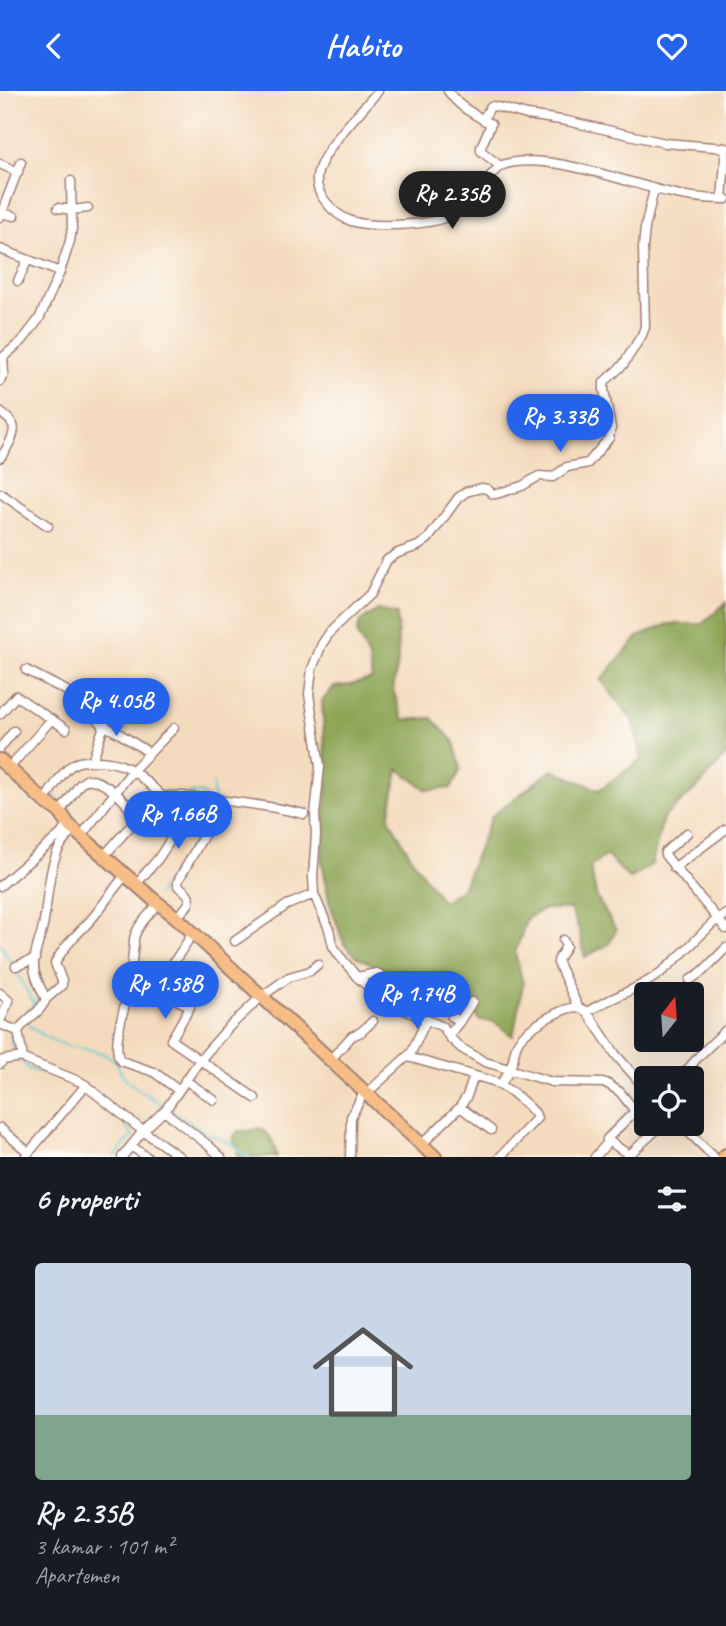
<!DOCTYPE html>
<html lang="id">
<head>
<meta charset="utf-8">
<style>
	body { margin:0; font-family:Caveat,sans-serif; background:#242831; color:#f1f3f6; height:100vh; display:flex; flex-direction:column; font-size:26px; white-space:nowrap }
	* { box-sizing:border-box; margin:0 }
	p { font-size:23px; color:#9ea1a6 }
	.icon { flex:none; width:38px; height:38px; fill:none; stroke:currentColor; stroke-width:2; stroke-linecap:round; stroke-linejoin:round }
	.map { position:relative; height:1066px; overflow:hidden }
	.side { display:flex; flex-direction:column; background:#171b24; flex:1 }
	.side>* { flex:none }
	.needle { width:46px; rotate:17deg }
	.buttons { position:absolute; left:634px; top:891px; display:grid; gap:14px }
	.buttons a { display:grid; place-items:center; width:70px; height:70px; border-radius:7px; background:#171b24; box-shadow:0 7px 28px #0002; font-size:35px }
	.price { position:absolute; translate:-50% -60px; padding:0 16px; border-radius:24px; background:#2563eb; color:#fff; font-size:23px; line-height:46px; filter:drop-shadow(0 2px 4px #0008) }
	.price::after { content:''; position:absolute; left:50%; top:42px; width:21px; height:16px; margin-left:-10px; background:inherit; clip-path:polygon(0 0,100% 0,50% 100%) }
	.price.on { background:#222; color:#fff }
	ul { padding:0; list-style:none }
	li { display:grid; align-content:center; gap:14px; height:371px; padding:0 35px }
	li span { display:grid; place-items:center; height:217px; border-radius:7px; color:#555 }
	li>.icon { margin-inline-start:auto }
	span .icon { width:126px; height:126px; fill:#fffc; stroke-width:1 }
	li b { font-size:30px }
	h2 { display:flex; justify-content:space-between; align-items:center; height:84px; padding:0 35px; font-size:30px }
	header { display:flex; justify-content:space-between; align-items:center; height:91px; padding:0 35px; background:#2563eb; color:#fff; font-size:32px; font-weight:700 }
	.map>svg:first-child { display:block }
	.forest { fill:#8fa657; stroke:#6c6241; stroke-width:2 }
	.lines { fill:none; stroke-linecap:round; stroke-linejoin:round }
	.stream { stroke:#5dc9d5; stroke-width:2 }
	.minor-casing { stroke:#9f7d74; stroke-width:11 }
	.highway-casing { stroke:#9f7d74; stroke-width:16 }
	.minor { stroke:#fff; stroke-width:8 }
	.highway { stroke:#f6be86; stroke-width:12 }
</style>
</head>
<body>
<header><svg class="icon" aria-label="back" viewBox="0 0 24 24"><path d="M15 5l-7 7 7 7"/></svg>Habito<svg class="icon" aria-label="heart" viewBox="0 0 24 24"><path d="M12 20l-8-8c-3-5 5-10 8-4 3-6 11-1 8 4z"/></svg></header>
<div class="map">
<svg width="726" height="1066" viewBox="0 0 726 1066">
	<rect width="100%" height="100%" fill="#fdfcf7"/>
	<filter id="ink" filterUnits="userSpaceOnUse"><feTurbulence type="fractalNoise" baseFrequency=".0143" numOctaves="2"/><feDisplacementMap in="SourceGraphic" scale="14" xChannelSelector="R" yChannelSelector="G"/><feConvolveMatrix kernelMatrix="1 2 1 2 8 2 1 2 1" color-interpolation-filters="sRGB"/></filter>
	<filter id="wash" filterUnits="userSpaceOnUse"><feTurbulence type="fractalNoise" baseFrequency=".00686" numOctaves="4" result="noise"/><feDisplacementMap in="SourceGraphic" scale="28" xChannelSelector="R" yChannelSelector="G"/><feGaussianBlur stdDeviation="1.57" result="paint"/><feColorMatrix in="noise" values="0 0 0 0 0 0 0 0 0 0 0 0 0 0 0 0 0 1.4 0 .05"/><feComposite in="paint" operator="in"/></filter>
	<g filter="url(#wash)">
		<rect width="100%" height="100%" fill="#f4dbbe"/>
		<!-- forest -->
		<path class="forest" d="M 726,512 L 726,664 L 700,694 L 663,727 L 652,773 L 630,788 L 606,764 L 590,776 L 597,807 L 616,839 L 609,853 L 585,866 L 579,838 L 570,818 L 545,818 L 527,827 L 515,862 L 523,893 L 513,945 L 494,931 L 479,929 L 464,897 L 428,899 L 357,866 L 344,853 L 329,810 L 322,769 L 327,695 L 322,610 L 334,596 L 350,594 L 372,588 L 369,567 L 357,542 L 360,531 L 378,519 L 397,523 L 398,569 L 393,599 L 403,629 L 432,627 L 454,651 L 461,678 L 451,697 L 427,699 L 398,678 L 389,727 L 412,768 L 442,810 L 462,798 L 492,725 L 552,679 L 599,699 L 642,668 L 633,630 L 601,589 L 638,546 L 668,533 L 702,533 Z
			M 260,1037 C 272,1044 274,1053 277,1066 L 238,1066 L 237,1055 L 232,1048 L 238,1040 L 248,1040 Z"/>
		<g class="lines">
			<!-- stream -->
			<path class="stream" d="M 190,702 L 198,701 L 204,704
				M 53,703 L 60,712
				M 213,706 L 213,693
				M 66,718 L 75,729 L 74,730
				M 158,803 L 175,779 L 210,726
				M 0,853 L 12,873
				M 15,878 L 34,913
				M 28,934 C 40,943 54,951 68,955 C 88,960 99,957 117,971 C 119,990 149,1005 165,1015
				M 14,936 L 38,909 L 34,892
				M 12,939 L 11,951 L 17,964
				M 115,949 L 113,946 L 115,938
				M 20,968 L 29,978 L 62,987
				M 101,1012 L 123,1031 L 133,1044 L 114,1066
				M 170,1018 L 206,1042 L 230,1052 L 249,1066"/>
		</g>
	</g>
	<g filter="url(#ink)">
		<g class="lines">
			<!-- minor casing -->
			<g class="minor-casing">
				<path id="minor" d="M 378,0 C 361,21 320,60 317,86 C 316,96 319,103 326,111 C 332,119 340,126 351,130 C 372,137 431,135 451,124 C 472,113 482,91 500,75 C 541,58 624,91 667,101 C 686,106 706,108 726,108
					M 448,0 C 462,19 471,21 491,33 L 481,56 L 481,60 L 500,75
					M 483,29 L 490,16 L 494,15 L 527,24 L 567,30 L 665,52 L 726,57
					M 0,73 L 18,81
					M 722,108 L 726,57
					M 58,117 L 73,119 L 88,117
					M 2,122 L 14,125
					M 0,126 L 21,71
					M 0,158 L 60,181
					M 18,190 L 27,170
					M 0,290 L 4,283 L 3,266 L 22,250 L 39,228 L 60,181 L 70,150 L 72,138 L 71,90
					M 0,321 C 4,324 11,329 13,334 C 17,342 5,361 0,367
					M 0,402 L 48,435
					M 26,579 L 65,599 L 88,617 L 103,634 L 120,643 L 148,661
					M 0,623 L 16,605 L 66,638
					M 0,657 L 14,640
					M 92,670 C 99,651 104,632 112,614
					M 9,677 L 51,629
					M 163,706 C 177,703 192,706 206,708 C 239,711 272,715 304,723
					M 44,710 C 51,700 61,682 71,675 C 77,670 84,670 92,670 C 128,669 138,683 163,706 L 166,711 L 185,727
					M 60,721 L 80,693 L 88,688 C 106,691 134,712 133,732 L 104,765
					M 687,742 L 665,761 L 665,764 L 726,838
					M 81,745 L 133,679 L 174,637
					M 674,777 L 726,738
					M 136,793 L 158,768 L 185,727 L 192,722 L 195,715 L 194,706
					M 0,795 L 61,743 L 68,733
					M 158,813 C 149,824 132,839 134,853 C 132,865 132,876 131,887 C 129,907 109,955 121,970 L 154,981 L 178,999
					M 176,826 C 190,814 197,807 178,795 L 178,790 L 218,719 L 222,709
					M 718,830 L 726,823
					M 193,842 L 166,883 L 167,886 L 181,895 L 174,907 L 190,916 L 171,949 L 255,1007
					M 563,849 L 566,855 C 564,861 557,866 558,872 L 578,916 L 587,921 L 616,964 L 646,998
					M 235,850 L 287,814 L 314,803
					M 16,875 L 35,868
					M 357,886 L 377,882 L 414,903 L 453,921 L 452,926 L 460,930
					M 690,889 L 703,880 L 726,857
					M 0,902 L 9,910 L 0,930
					M 46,908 L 62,894 L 62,890 L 55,872 C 63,857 75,845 87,833 C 102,818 111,799 126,784
					M 587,921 C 609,907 635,900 656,885 C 676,871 699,845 717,828
					M 0,933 L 18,940 L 23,966 L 26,969 L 81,991 L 143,1040 L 180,1066
					M 18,940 C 26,927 41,922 46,908 C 41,898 33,884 34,872 C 35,858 42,844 44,830 C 49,801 48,757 75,739
					M 449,944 L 460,930 L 472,911
					M 408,966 L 493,990 L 512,1001 L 526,1013 L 535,1022 L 537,1027 L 500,1066
					M 330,969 L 352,945 L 361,941 L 373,930
					M 0,973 L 3,969 L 23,966
					M 680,987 L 699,965 L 726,939
					M 185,989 L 214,1009
					M 500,994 C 504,988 509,982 511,975 C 514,968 514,960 517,953 C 524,938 563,916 578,916
					M 366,1003 L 411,962 L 427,928
					M 460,1016 L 491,1039
					M 164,1020 L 208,1054 L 221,1066
					M 635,1020 L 607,1048 L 609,1050 L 629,1064 L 664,1032
					M 646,1022 L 642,1023 L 635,1020 L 620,1001 L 606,992 L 552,991 L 485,971 L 461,957 L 450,947 L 443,936 L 384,910 L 357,886 L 338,863 L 333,855 L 329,838 L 314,803 L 313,785 L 316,744 L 315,724 L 320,675 L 309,603 L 312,578 L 322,553 L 330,541 L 370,503 L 387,469 L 398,462 L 418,455 L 428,448 L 458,407 L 466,401 L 481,397 L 487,398 L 493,403 L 496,403 L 522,395 L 539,385 L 553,386 L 567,376 L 588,372 L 609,347 L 611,337 L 604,299 L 604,291 L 623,274 L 642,244 L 645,236 L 643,157 L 645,137 L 654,98
					M 679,1032 L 714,1066
					M 0,1037 L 28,1061
					M 422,1053 L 460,1016 L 467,1005 L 474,985
					M 131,1055 L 147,1066
					M 25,1066 L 86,994
					M 122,1066 L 143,1040 L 166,1018 L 200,969 L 229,936 L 261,906 L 289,886 L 310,880 L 318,873
					M 350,1066 L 351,1026 L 364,1001
					M 595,1066 L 609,1050"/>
			</g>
			<!-- highway casing -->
			<g class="highway-casing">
				<path id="highway" d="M 0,669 L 44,710 L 60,721 L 68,733 L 81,745 L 154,809 L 176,826 L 435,1066
					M 724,1066 L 726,1064"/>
			</g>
			<!-- minor -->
			<use href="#minor" class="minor"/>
			<!-- highway -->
			<use href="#highway" class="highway"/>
		</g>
	</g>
</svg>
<div class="buttons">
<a><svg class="needle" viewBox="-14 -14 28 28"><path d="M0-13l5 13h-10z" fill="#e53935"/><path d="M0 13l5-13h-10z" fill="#9ea1a6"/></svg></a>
<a><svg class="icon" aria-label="locate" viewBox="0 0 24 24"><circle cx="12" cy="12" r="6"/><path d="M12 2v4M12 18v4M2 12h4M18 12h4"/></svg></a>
</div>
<b class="price on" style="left:452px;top:140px">Rp 2.35B</b>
<b class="price" style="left:560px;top:363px">Rp 3.33B</b>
<b class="price" style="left:116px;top:647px">Rp 4.05B</b>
<b class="price" style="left:178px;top:760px">Rp 1.66B</b>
<b class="price" style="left:165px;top:930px">Rp 1.58B</b>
<b class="price" style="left:417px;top:940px">Rp 1.74B</b>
</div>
<section class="side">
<h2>6 properti<svg class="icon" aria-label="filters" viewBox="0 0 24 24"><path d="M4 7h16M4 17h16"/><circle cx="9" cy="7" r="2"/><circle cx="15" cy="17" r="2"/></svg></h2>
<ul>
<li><span style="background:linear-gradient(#c9d6e8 70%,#7fa58c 0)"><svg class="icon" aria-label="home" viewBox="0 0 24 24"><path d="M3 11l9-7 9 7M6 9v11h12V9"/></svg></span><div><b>Rp 2.35B</b><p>3 kamar · 101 m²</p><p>Apartemen</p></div></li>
</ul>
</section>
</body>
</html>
